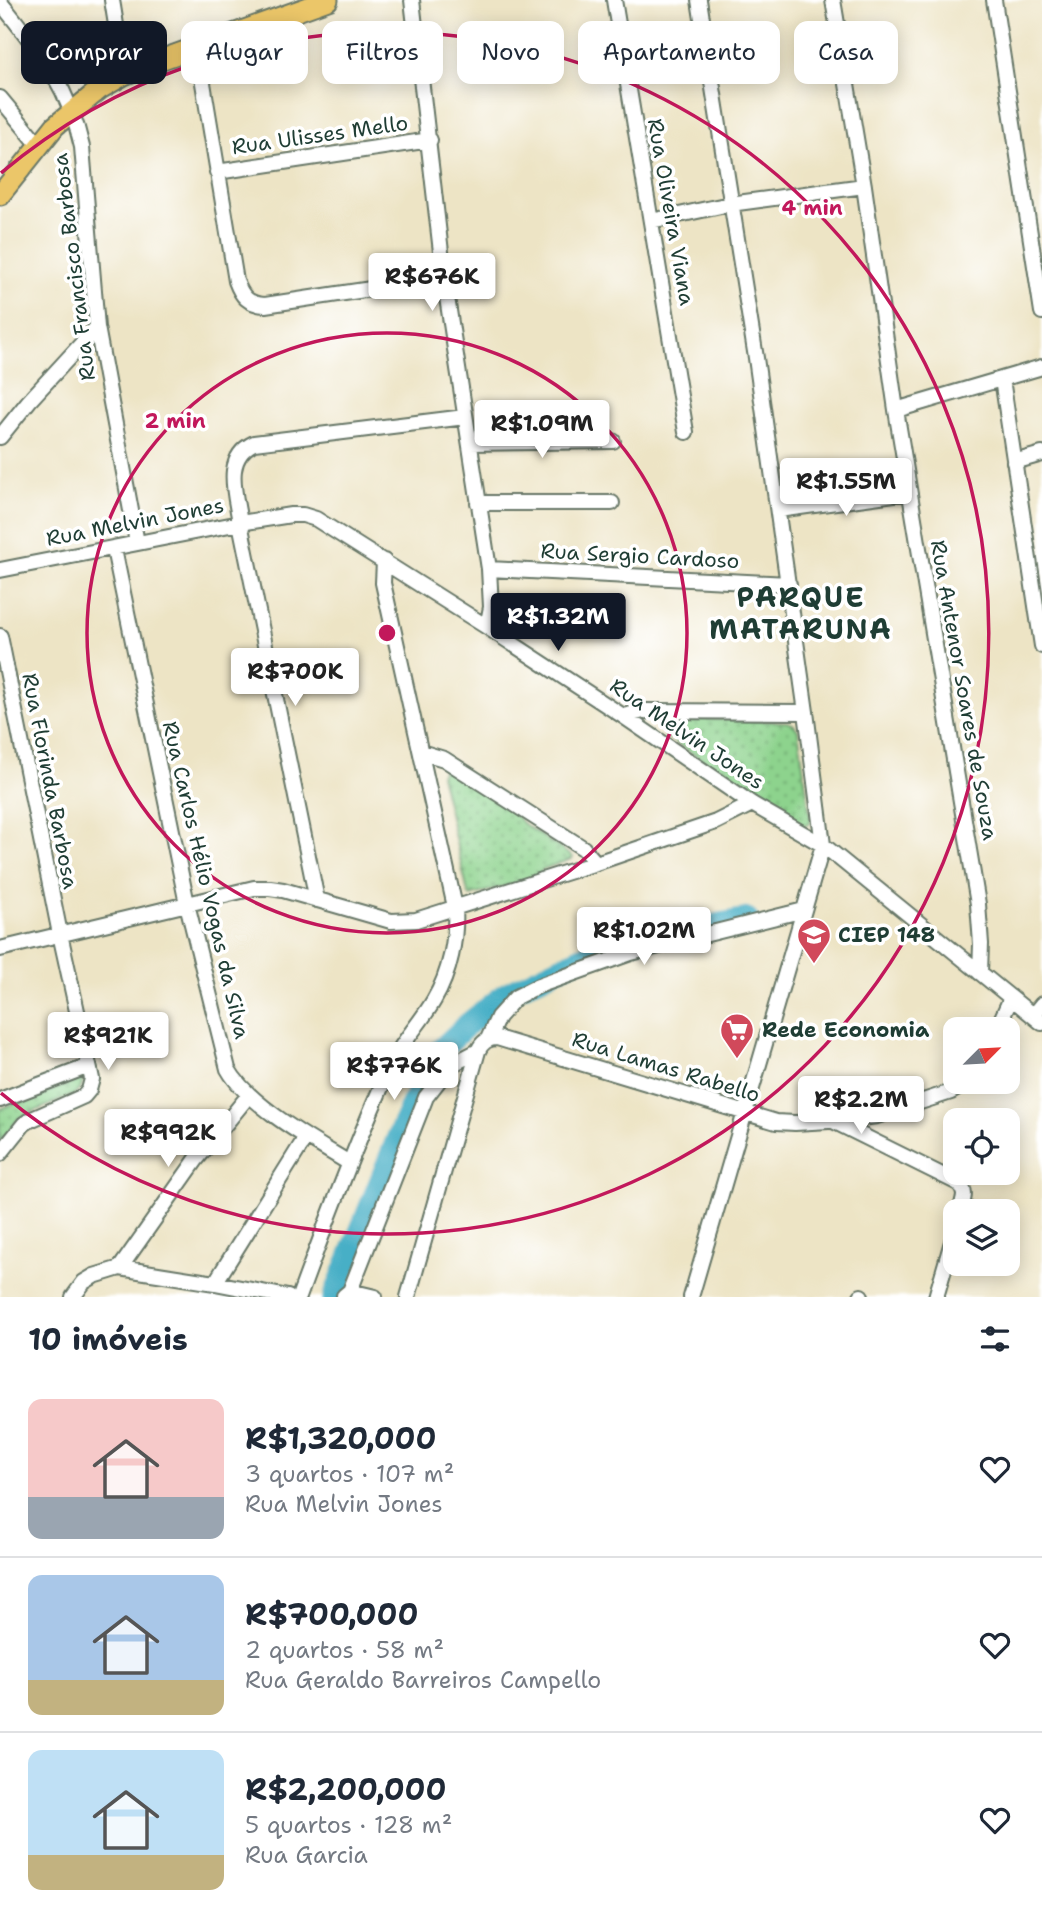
<!DOCTYPE html>
<html lang="pt">
<head>
<meta charset="utf-8">
<style>
	body { margin:0; font-family:"Shantell Sans",sans-serif; background:#f6f6f7; color:#1f2937; height:100vh; display:flex; flex-direction:column; font-size:26px; white-space:nowrap }
	* { box-sizing:border-box; margin:0 }
	p { font-size:23px; color:#747a83 }
	.icon { flex:none; width:38px; height:38px; fill:none; stroke:currentColor; stroke-width:2; stroke-linecap:round; stroke-linejoin:round }
	.map { position:relative; height:1297px; overflow:hidden }
	.drawer { display:flex; flex-direction:column; background:#fff; flex:1 }
	.drawer>* { flex:none }
	.guide { position:absolute; left:21px; top:21px; width:1001px; height:63px; display:flex; gap:14px }
	.needle { width:46px; rotate:66deg }
	.tools { position:absolute; left:943px; top:1017px; display:grid; gap:14px }
	.tools a { display:grid; place-items:center; width:77px; height:77px; border-radius:14px; background:#fff; box-shadow:0 4px 18px #0003; font-size:35px }
	.price { position:absolute; translate:-50% -60px; padding:0 16px; border-radius:7px; background:#fff; color:#222; font-size:23px; line-height:46px; filter:drop-shadow(0 2px 4px #0008) }
	.price::after { content:''; position:absolute; left:50%; top:42px; width:21px; height:16px; margin-left:-10px; background:inherit; clip-path:polygon(0 0,100% 0,50% 100%) }
	.price.current { background:#111827; color:#fff }
	ul { padding:0; list-style:none }
	li { display:flex; align-items:center; gap:21px; height:175px; padding:0 28px }
	li+li { border-top:2px solid #e0e1e3 }
	li span { display:grid; place-items:center; flex:none; width:196px; height:140px; border-radius:14px; color:#555 }
	li>.icon { margin-inline-start:auto }
	span .icon { width:84px; height:84px; fill:#fffc; stroke-width:1 }
	li b { font-size:30px }
	h2 { display:flex; justify-content:space-between; align-items:center; height:84px; padding:0 28px; font-size:30px }
	.tag { padding:0 24px; border-radius:14px; background:#fff; box-shadow:0 4px 18px #0003; font-size:24px; line-height:63px }
	.tag.current { background:#111827; color:#fff }
	.map>svg:first-child { display:block }
	.park { fill:url(#park-dots); stroke:#568860; stroke-width:2 }
	.lines { fill:none; stroke-linecap:round; stroke-linejoin:round }
	.river { stroke:#47afc6; stroke-width:23 }
	.minor-casing { stroke:#677767; stroke-width:18 }
	.major-casing { stroke:#677767; stroke-width:23 }
	.minor { stroke:#fff; stroke-width:14 }
	.major { stroke:#ebc669; stroke-width:19 }
	.ring { fill:none; stroke:#c2185b; stroke-width:3.5 }
	.labels { text-anchor:middle; dominant-baseline:central; stroke-width:7; stroke-linejoin:round; paint-order:stroke }
	.street-label { font-size:21px; fill:#1f3d34; stroke:#fff }
	.poi-label { font-size:21px; font-weight:bold; fill:#1f3d34; stroke:#fff; text-anchor:start }
	.district-label { font-size:28px; font-weight:bold; letter-spacing:2px; fill:#1f3d34; stroke:#fff }
	.centre { fill:#c2185b; stroke:#fff; stroke-width:3.5 }
	.ring-label { font-size:21px; text-anchor:middle; font-weight:bold; fill:#c2185b; stroke:#fff; stroke-width:7; stroke-linejoin:round; paint-order:stroke }
</style>
</head>
<body>
<div class="map">
<svg width="1042" height="1297" viewBox="0 0 1042 1297">
	<defs>
		<pattern id="park-dots" width="8" height="8" patternUnits="userSpaceOnUse" patternTransform="scale(1.75)"><rect width="8" height="8" fill="#8dd38d"/><path d="M2 2h.1M6 6h.1" fill="none" stroke="#73ac74" stroke-width="1.8" stroke-linecap="round"/></pattern>
	</defs>
	<rect width="100%" height="100%" fill="#fff"/>
	<filter id="ink" filterUnits="userSpaceOnUse"><feTurbulence type="fractalNoise" baseFrequency=".0143" numOctaves="2"/><feDisplacementMap in="SourceGraphic" scale="14" xChannelSelector="R" yChannelSelector="G"/><feConvolveMatrix kernelMatrix="1 2 1 2 8 2 1 2 1" color-interpolation-filters="sRGB"/></filter>
	<filter id="wash" filterUnits="userSpaceOnUse"><feTurbulence type="fractalNoise" baseFrequency=".00686" numOctaves="4" result="noise"/><feDisplacementMap in="SourceGraphic" scale="28" xChannelSelector="R" yChannelSelector="G"/><feGaussianBlur stdDeviation="1.57" result="paint"/><feColorMatrix in="noise" values="0 0 0 0 0 0 0 0 0 0 0 0 0 0 0 0 0 1.4 0 .05"/><feComposite in="paint" operator="in"/></filter>
	<g filter="url(#wash)">
		<rect width="100%" height="100%" fill="#ede4c5"/>
		<!-- park -->
		<path class="park" d="M 668,718 L 787,722 L 793,724 L 798,730 L 811,822 L 807,825 L 802,826 L 664,735 L 660,726 L 663,721 Z
			M 446,767 L 511,807 L 521,822 L 573,857 L 572,859 L 543,869 L 537,877 L 470,896 L 468,893 L 440,774 Z
			M 83,1079 L 81,1088 L 75,1094 L 19,1118 L 0,1142 L 0,1110 L 2,1108 Z"/>
		<g class="lines">
			<!-- river -->
			<path class="river" d="M 334,1297 L 402,1127 L 433,1057 L 468,1024 L 507,993 L 590,953 L 630,941 L 747,919"/>
		</g>
	</g>
	<g filter="url(#ink)">
		<g class="lines">
			<!-- minor casing -->
			<g class="minor-casing">
				<path id="minor" d="M 112,0 L 124,75
					M 412,0 L 444,278 L 489,569 L 491,607 L 487,627
					M 614,0 L 686,432
					M 833,0 L 864,186 L 896,410 L 978,904 L 981,944 L 980,973
					M 994,0 L 1042,312
					M 0,2 C 39,51 68,84 82,147 L 97,327 L 137,543
					M 197,47 L 236,281 C 242,297 248,304 265,305 L 444,278
					M 0,98 L 39,145
					M 217,172 L 430,140
					M 651,221 L 730,204 L 864,186
					M 1002,379 L 1042,646
					M 896,410 L 1042,367
					M 0,437 L 29,401 L 97,327
					M 470,443 L 613,441
					M 1014,462 L 1042,454
					M 478,503 L 612,503
					M 778,510 L 909,492
					M 114,549 L 187,904 L 228,1069 C 248,1105 313,1141 349,1163
					M 489,569 L 789,584
					M 0,570 L 240,523 L 291,515 L 303,515 L 316,519 L 487,627 L 623,716 L 752,804 L 823,845 L 1042,1023
					M 0,636 L 60,934 L 92,1079 L 89,1090 L 84,1096 L 30,1120 L 24,1124 L 0,1154
					M 623,716 L 644,711 L 806,712
					M 421,752 L 444,759 L 583,848 L 596,863
					M 317,900 L 240,523 C 236,495 222,458 254,443 L 465,417
					M 0,949 L 254,888 L 270,888 L 283,890 L 391,921 L 416,920 L 596,863 L 716,822 L 752,804
					M 1033,1015 L 1042,1004
					M 997,1029 L 1011,998
					M 488,1039 L 498,1017 L 516,997 L 538,986 L 631,953 L 804,910
					M 0,1100 L 89,1066
					M 833,1121 L 958,1183 C 968,1191 963,1200 960,1211
					M 120,1268 L 196,1160 L 249,1095
					M 215,1283 L 306,1137
					M 350,1291 L 426,1097 L 451,1065 L 478,1051
					M 344,1296 L 350,1291 L 375,1297
					M 73,1297 L 84,1282 L 94,1276 L 120,1268 L 215,1283 L 288,1297
					M 299,1297 C 327,1220 356,1143 390,1067 C 401,1042 421,1023 434,1000 C 450,973 457,938 455,907 L 383,583 L 384,561
					M 408,1297 L 478,1051 C 482,1042 488,1038 497,1038 L 776,1122 L 795,1123 L 845,1120 L 877,1116 L 951,1092 L 968,1082
					M 691,1297 L 823,845 L 806,712 L 756,358 L 699,0
					M 861,1297 L 861,1296
					M 936,1297 L 956,1228"/>
			</g>
			<!-- major casing -->
			<g class="major-casing">
				<path id="major" d="M 0,195 L 55,126 L 100,89 L 124,75 L 163,59 L 328,0"/>
			</g>
			<!-- minor -->
			<use href="#minor" class="minor"/>
			<!-- major -->
			<use href="#major" class="major"/>
		</g>
	</g>
	<!-- distance rings -->
	<g class="ring">
		<circle cx="387" cy="633" r="300"/>
		<path d="M1 173A601 601 0 1 1 1 1093"/>
	</g>
	<!-- icons -->
	<defs>
		<g id="school-pin" transform="scale(1.75)"><path d="M0 17L-7.5 6A9.5 9.5 0 1 1 7.5 6Z" fill="#d1495b" stroke="#fff"/><path d="M0-5L7-2L0 1L-7-2ZM-4 1L0 2.5L4 1V4Q0 6-4 4Z" fill="#fff"/></g>
		<g id="supermarket-pin" transform="scale(1.75)"><path d="M0 17L-7.5 6A9.5 9.5 0 1 1 7.5 6Z" fill="#d1495b" stroke="#fff"/><path d="M-6-5.5h2.5l.6 2H6L4.5 2H-2.5L-4.4-4H-6ZM-1.5 3.2a1.3 1.3 0 1 0 .1 0ZM3 3.2a1.3 1.3 0 1 0 .1 0Z" fill="#fff"/></g>
	</defs>
	<g fill-rule="evenodd">
		<use href="#school-pin" x="814" y="935"/>
		<use href="#supermarket-pin" x="737" y="1030"/>
	</g>
	<g class="labels">
		<!-- street labels -->
		<g class="street-label">
			<text transform="translate(320 135) rotate(-8)">Rua Ulisses Mello</text>
			<text transform="translate(671 212) rotate(80)">Rua Oliveira Viana</text>
			<text transform="translate(74 267) rotate(-97)">Rua Francisco Barbosa</text>
			<text transform="translate(135 522) rotate(-11)">Rua Melvin Jones</text>
			<text transform="translate(640 556) rotate(3)">Rua Sergio Cardoso</text>
			<text transform="translate(964 690) rotate(80)">Rua Antenor Soares de Souza</text>
			<text transform="translate(687 734) rotate(34)">Rua Melvin Jones</text>
			<text transform="translate(50 781) rotate(79)">Rua Florinda Barbosa</text>
			<text transform="translate(206 880) rotate(77)">Rua Carlos Hélio Vogas da Silva</text>
			<text transform="translate(666 1067) rotate(17)">Rua Lamas Rabello</text>
		</g>
		<!-- poi labels -->
		<g class="poi-label">
			<text x="838" y="935">CIEP 148</text>
			<text x="762" y="1030">Rede Economia</text>
		</g>
		<!-- district labels -->
		<g class="district-label">
			<text x="801" y="597">PARQUE<tspan x="801" dy="32">MATARUNA</tspan></text>
		</g>
	</g>
	<circle cx="387" cy="633" r="10" class="centre"/>
	<g class="ring-label">
		<text x="812" y="215">4 min</text>
		<text x="175" y="428">2 min</text>
	</g>
</svg>
<div class="tools">
<a><svg class="needle" viewBox="-14 -14 28 28"><path d="M0-13l5 13h-10z" fill="#e53935"/><path d="M0 13l5-13h-10z" fill="#747a83"/></svg></a>
<a><svg class="icon" aria-label="locate" viewBox="0 0 24 24"><circle cx="12" cy="12" r="6"/><path d="M12 2v4M12 18v4M2 12h4M18 12h4"/></svg></a>
<a><svg class="icon" aria-label="layers" viewBox="0 0 24 24"><path d="M12 4l9 5-9 5-9-5zM3 14l9 5 9-5"/></svg></a>
</div>
<b class="price" style="left:432px;top:313px">R$676K</b>
<b class="price" style="left:542px;top:460px">R$1.09M</b>
<b class="price" style="left:846px;top:518px">R$1.55M</b>
<b class="price current" style="left:558px;top:653px">R$1.32M</b>
<b class="price" style="left:295px;top:708px">R$700K</b>
<b class="price" style="left:644px;top:967px">R$1.02M</b>
<b class="price" style="left:108px;top:1072px">R$921K</b>
<b class="price" style="left:394px;top:1102px">R$776K</b>
<b class="price" style="left:861px;top:1136px">R$2.2M</b>
<b class="price" style="left:168px;top:1169px">R$992K</b>
<div class="guide">
<a class="tag current">Comprar</a>
<a class="tag">Alugar</a>
<a class="tag">Filtros</a>
<a class="tag">Novo</a>
<a class="tag">Apartamento</a>
<a class="tag">Casa</a>
</div>
</div>
<section class="drawer">
<h2>10 imóveis<svg class="icon" aria-label="filters" viewBox="0 0 24 24"><path d="M4 7h16M4 17h16"/><circle cx="9" cy="7" r="2"/><circle cx="15" cy="17" r="2"/></svg></h2>
<ul>
<li><span style="background:linear-gradient(#f6c9c9 70%,#9aa5b1 0)"><svg class="icon" aria-label="home" viewBox="0 0 24 24"><path d="M3 11l9-7 9 7M6 9v11h12V9"/></svg></span><div><b>R$1,320,000</b><p>3 quartos · 107 m²</p><p>Rua Melvin Jones</p></div><svg class="icon" aria-label="heart" viewBox="0 0 24 24"><path d="M12 20l-8-8c-3-5 5-10 8-4 3-6 11-1 8 4z"/></svg></li>
<li><span style="background:linear-gradient(#a9c7e8 75%,#c2b280 0)"><svg class="icon" aria-label="home" viewBox="0 0 24 24"><path d="M3 11l9-7 9 7M6 9v11h12V9"/></svg></span><div><b>R$700,000</b><p>2 quartos · 58 m²</p><p>Rua Geraldo Barreiros Campello</p></div><svg class="icon" aria-label="heart" viewBox="0 0 24 24"><path d="M12 20l-8-8c-3-5 5-10 8-4 3-6 11-1 8 4z"/></svg></li>
<li><span style="background:linear-gradient(#bfe0f5 75%,#c2b280 0)"><svg class="icon" aria-label="home" viewBox="0 0 24 24"><path d="M3 11l9-7 9 7M6 9v11h12V9"/></svg></span><div><b>R$2,200,000</b><p>5 quartos · 128 m²</p><p>Rua Garcia</p></div><svg class="icon" aria-label="heart" viewBox="0 0 24 24"><path d="M12 20l-8-8c-3-5 5-10 8-4 3-6 11-1 8 4z"/></svg></li>
</ul>
</section>
</body>
</html>
